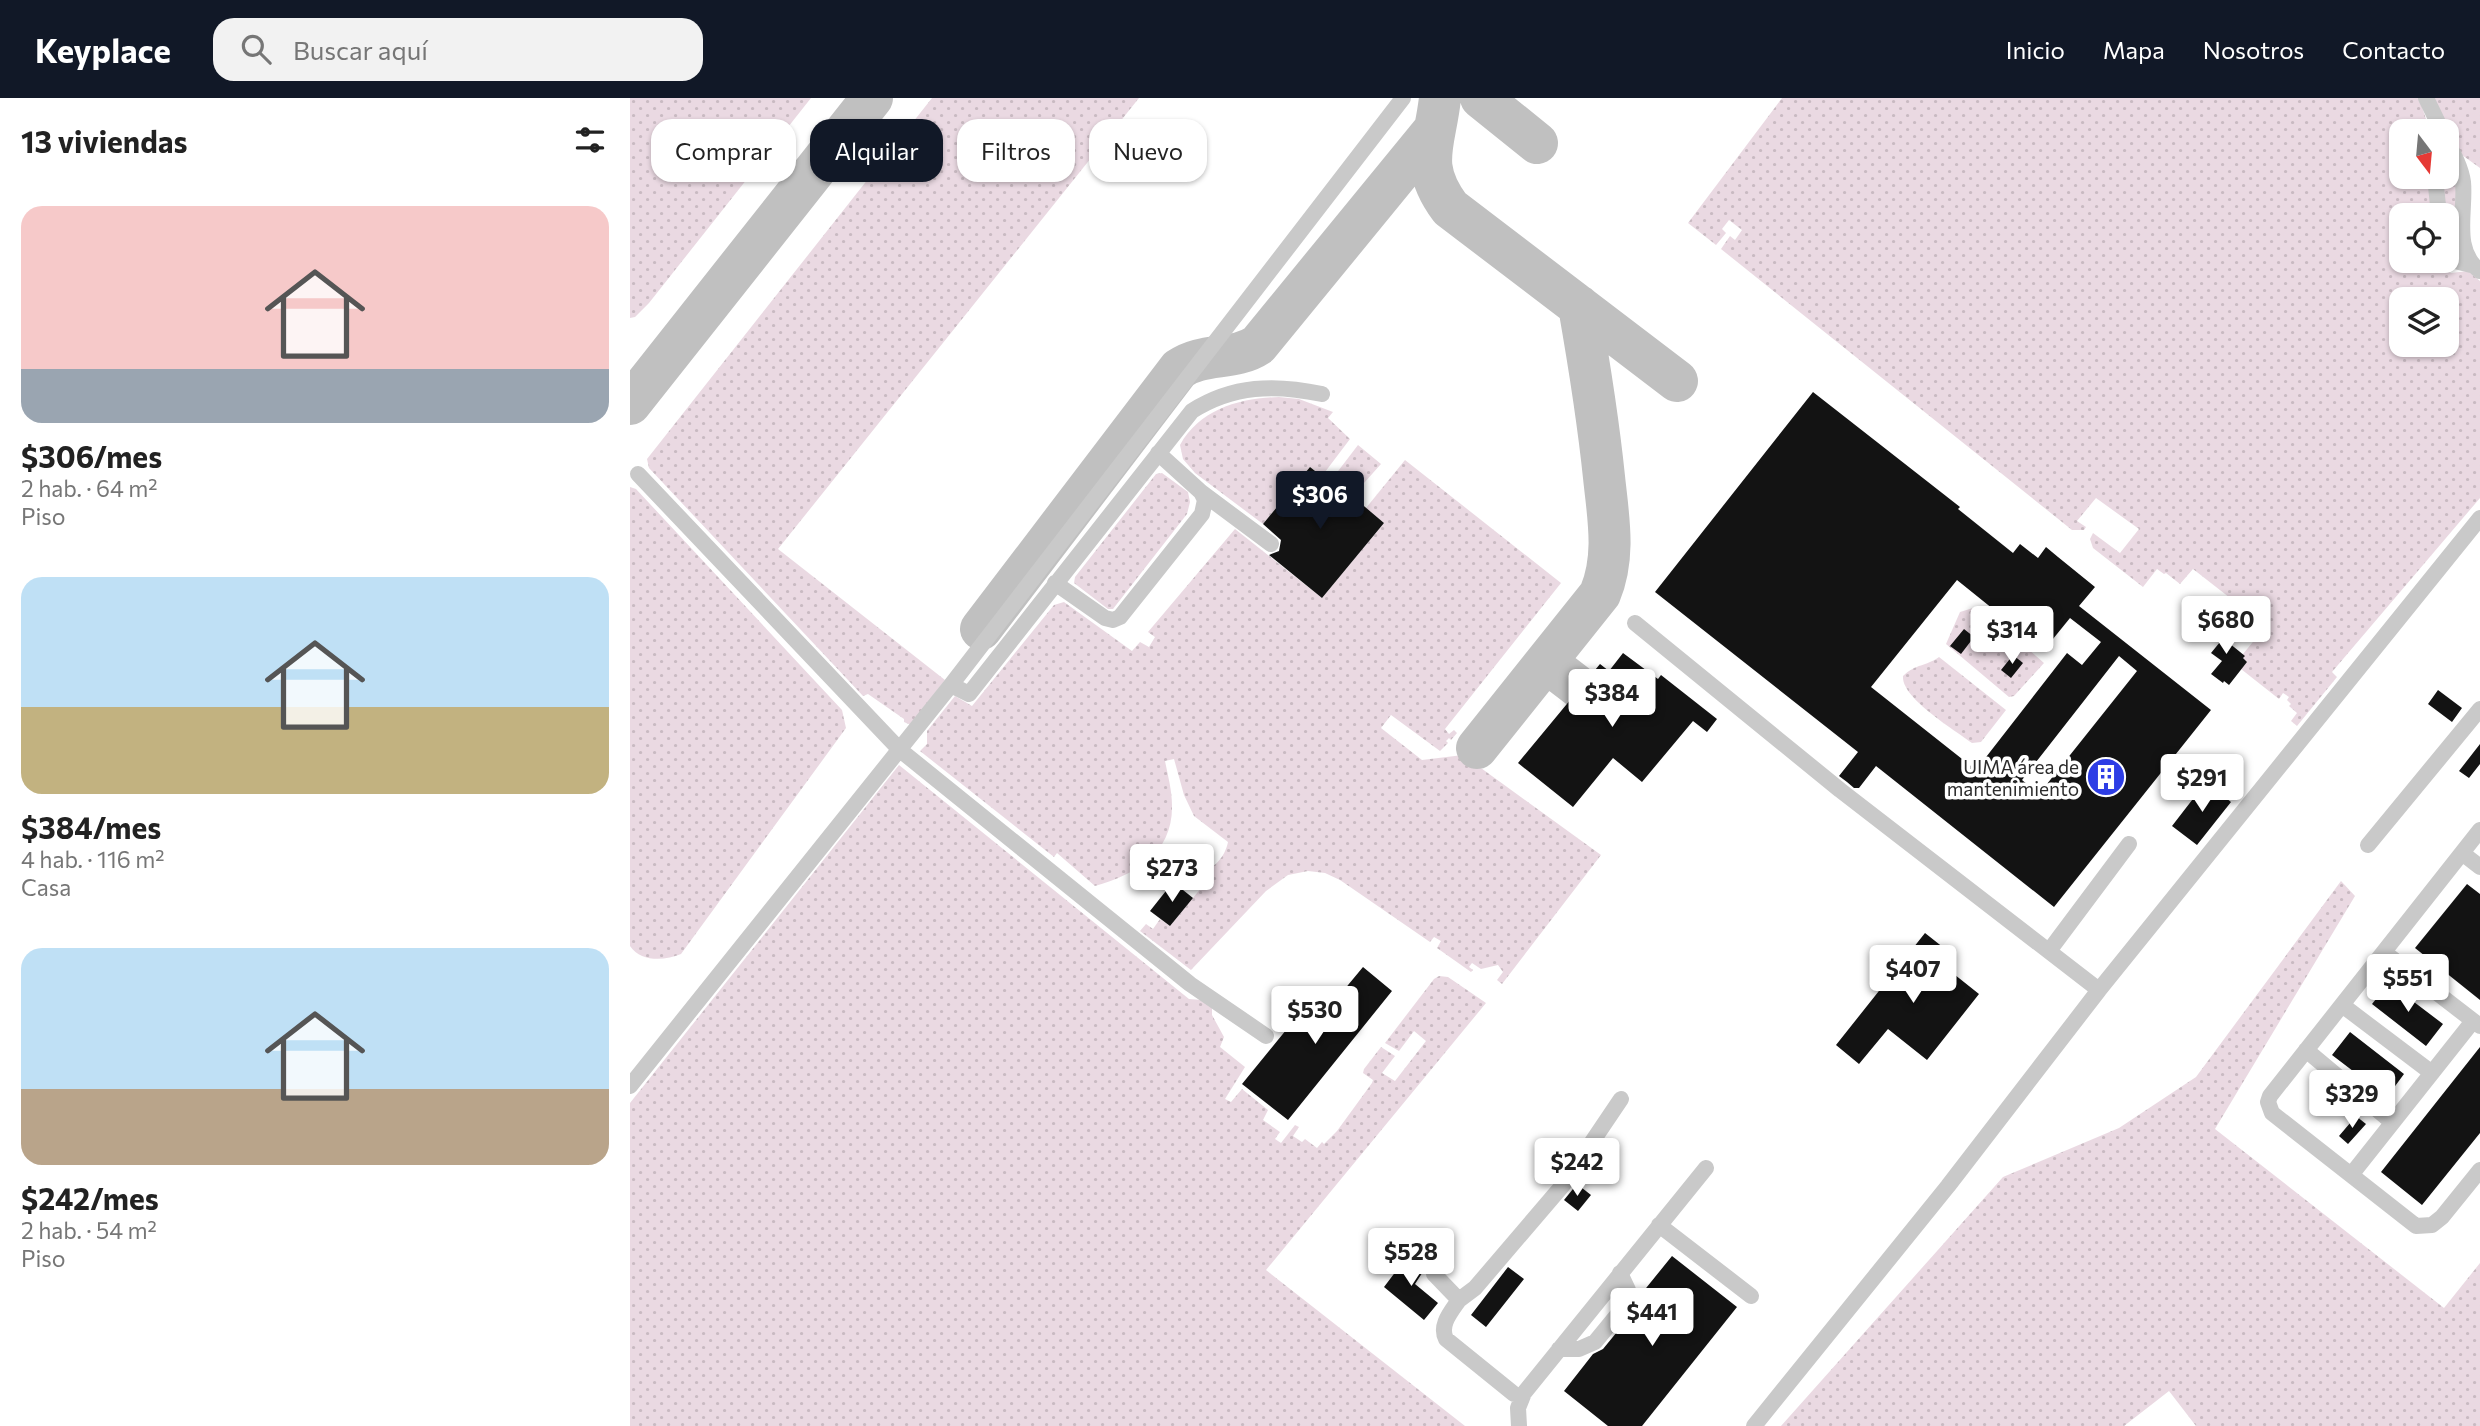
<!DOCTYPE html>
<html lang="es">
<head>
<meta charset="utf-8">
<style>
	body { margin:0; font-family:Commissioner,sans-serif; background:#f2f2f2; color:#222; height:100vh; display:flex; flex-direction:column; font-size:26px; white-space:nowrap }
	* { box-sizing:border-box; margin:0 }
	p { font-size:23px; color:#767676 }
	.icon { flex:none; width:38px; height:38px; fill:none; stroke:currentColor; stroke-width:2; stroke-linecap:round; stroke-linejoin:round }
	.map { position:relative; flex:1; overflow:hidden }
	.sheet { display:flex; flex-direction:column; background:#fff; width:630px }
	.sheet>* { flex:none }
	.top-card { position:absolute; left:21px; top:21px; width:665px; height:63px; display:flex; gap:14px }
	.needle { width:46px; rotate:164deg }
	.tools { position:absolute; left:1759px; top:21px; display:grid; gap:14px }
	.tools a { display:grid; place-items:center; width:70px; height:70px; border-radius:14px; background:#fff; box-shadow:0 2px 5px #0004; font-size:35px }
	.price { position:absolute; translate:-50% -60px; padding:0 16px; border-radius:7px; background:#fff; color:#222; font-size:23px; line-height:46px; filter:drop-shadow(0 2px 4px #0008) }
	.price::after { content:''; position:absolute; left:50%; top:42px; width:21px; height:16px; margin-left:-10px; background:inherit; clip-path:polygon(0 0,100% 0,50% 100%) }
	.price.current { background:#111827; color:#fff }
	ul { padding:0; list-style:none }
	li { display:grid; align-content:center; gap:14px; height:371px; padding:0 21px }
	li span { display:grid; place-items:center; height:217px; border-radius:21px; color:#555 }
	li>.icon { margin-inline-start:auto }
	span .icon { width:126px; height:126px; fill:#fffc; stroke-width:1 }
	li b { font-size:30px }
	h2 { display:flex; justify-content:space-between; align-items:center; height:84px; padding:0 21px; font-size:30px }
	.chip { padding:0 24px; border-radius:21px; background:#fff; box-shadow:0 2px 5px #0004; font-size:24px; line-height:63px }
	.chip.current { background:#111827; color:#fff }
	header { display:flex; align-items:center; gap:42px; box-sizing:border-box; height:98px; padding:0 35px; background:#111827; color:#fff }
	header strong { font-size:33px }
	nav { display:flex; gap:38px; margin-inline-start:auto; font-size:24px }
	.search { width:490px; height:63px; background:#f2f2f2; display:flex; align-items:center; gap:18px; box-sizing:border-box; padding:0 24px; border-radius:21px; color:#767676; font-size:26px }
	main { display:flex; flex:1; min-height:0 }
	.map>svg:first-child { display:block }
	.green { fill:url(#green-dots); fill-rule:evenodd }
	.lines { fill:none; stroke-linecap:round; stroke-linejoin:round }
	.taxiway { stroke:#c0c0c0; stroke-width:42 }
	.building { fill:#131313; fill-rule:evenodd }
	.minor { stroke:#c9c9c9; stroke-width:16 }
	.labels { text-anchor:middle; dominant-baseline:central; stroke-width:7; stroke-linejoin:round; paint-order:stroke }
	.poi-label { font-size:19px; fill:#2c2c2c; stroke:#fff; text-anchor:end }
</style>
</head>
<body>
<header>
<strong>Keyplace</strong>
<div class="search"><svg class="icon" aria-label="search" viewBox="0 0 24 24"><circle cx="10" cy="10" r="6"/><path d="M15 15l6 6"/></svg>Buscar aquí</div>
<nav><a>Inicio</a><a>Mapa</a><a>Nosotros</a><a>Contacto</a></nav>
</header>
<main>
<section class="sheet">
<h2>13 viviendas<svg class="icon" aria-label="filters" viewBox="0 0 24 24"><path d="M4 7h16M4 17h16"/><circle cx="9" cy="7" r="2"/><circle cx="15" cy="17" r="2"/></svg></h2>
<ul>
<li><span style="background:linear-gradient(#f6c9c9 75%,#9aa5b1 0)"><svg class="icon" aria-label="home" viewBox="0 0 24 24"><path d="M3 11l9-7 9 7M6 9v11h12V9"/></svg></span><div><b>$306/mes</b><p>2 hab. · 64 m²</p><p>Piso</p></div></li>
<li><span style="background:linear-gradient(#bfe0f5 60%,#c2b280 0)"><svg class="icon" aria-label="home" viewBox="0 0 24 24"><path d="M3 11l9-7 9 7M6 9v11h12V9"/></svg></span><div><b>$384/mes</b><p>4 hab. · 116 m²</p><p>Casa</p></div></li>
<li><span style="background:linear-gradient(#bfe0f5 65%,#b9a48a 0)"><svg class="icon" aria-label="home" viewBox="0 0 24 24"><path d="M3 11l9-7 9 7M6 9v11h12V9"/></svg></span><div><b>$242/mes</b><p>2 hab. · 54 m²</p><p>Piso</p></div></li>
</ul>
</section>
<div class="map">
<svg width="1850" height="1328" viewBox="0 0 1850 1328">
	<defs>
		<pattern id="green-dots" width="8" height="8" patternUnits="userSpaceOnUse" patternTransform="scale(1.75)"><rect width="8" height="8" fill="#ead9e2"/><path d="M2 2h.1M6 6h.1" fill="none" stroke="#c9bac2" stroke-width="1.8" stroke-linecap="round"/></pattern>
	</defs>
	<rect width="100%" height="100%" fill="#fff"/>
	<!-- green -->
	<path class="green" d="M 0,0 L 181,0 L 19,205 L 5,219 L 0,220 Z
		M 302,0 L 509,0 L 148,451 L 315,582 L 281,627 L 274,624 L 274,621 L 238,596 L 233,598 L 19,370 L 17,361 Z
		M 1152,0 L 1789,0 L 1796,21 L 1797,33 L 1771,33 L 1771,79 L 1800,79 L 1802,117 L 1771,117 L 1771,163 L 1809,163 L 1813,170 L 1821,175 L 1838,173 L 1850,183 L 1850,400 L 1702,574 L 1707,579 L 1667,628 L 1661,623 L 1667,615 L 1659,608 L 1661,606 L 1657,602 L 1659,599 L 1653,595 L 1649,601 L 1611,571 L 1617,564 L 1613,560 L 1613,556 L 1636,528 L 1563,471 L 1550,486 L 1536,475 L 1534,476 L 1527,471 L 1513,489 L 1463,450 L 1460,441 L 1463,435 L 1490,455 L 1509,431 L 1466,400 L 1447,423 L 1456,429 L 1454,432 L 1442,432 L 1091,151 L 1100,138 L 1105,142 L 1112,132 L 1099,122 L 1092,131 L 1096,135 L 1086,147 L 1058,125 ZM 1771,201 L 1816,201 L 1816,247 L 1771,247 Z
		M 1802,0 L 1850,0 L 1850,70 L 1832,57 Z
		M 1817,52 L 1828,83 L 1827,109 L 1819,138 L 1817,135 L 1816,117 L 1809,79 L 1816,79 Z
		M 649,299 L 669,301 L 703,314 L 698,320 L 720,341 L 692,378 L 680,369 L 633,426 L 565,375 L 553,361 L 550,347 C 570,311 610,300 649,299 Z
		M 728,347 L 751,366 L 734,385 L 730,383 L 726,388 L 730,391 L 727,395 L 723,392 L 720,395 L 702,381 Z
		M 775,362 L 931,485 L 815,631 L 819,636 L 824,632 L 827,635 L 821,642 L 819,640 L 816,643 L 818,645 L 810,653 L 761,617 L 751,630 L 792,662 L 833,657 L 971,757 L 872,886 L 867,882 L 873,874 L 868,867 L 851,871 L 842,865 L 839,869 L 843,872 L 841,874 L 807,850 L 811,843 L 804,839 L 800,844 L 710,782 L 695,775 L 678,773 L 658,777 L 636,793 L 561,872 L 510,833 L 516,826 L 523,831 L 530,821 L 540,828 L 576,784 L 566,773 C 583,774 595,759 598,744 L 564,718 L 554,697 L 544,661 L 535,663 C 538,678 542,693 542,707 C 543,755 506,776 465,788 L 427,755 L 424,759 L 290,653 L 297,646 L 297,633 L 325,598 L 342,608 L 424,507 L 434,504 L 502,553 L 510,544 L 519,549 L 525,539 L 518,534 L 605,431 L 692,500 L 754,425 L 736,410 Z
		M 532,375 L 558,394 L 560,404 L 557,416 L 483,511 L 478,511 L 444,485 L 445,479 L 526,376 Z
		M 0,389 L 6,391 L 212,612 L 216,630 L 51,856 C 34,863 11,864 0,848 Z
		M 1343,510 L 1356,514 L 1414,565 L 1384,598 L 1379,599 L 1316,546 L 1330,514 Z
		M 1309,559 L 1376,612 L 1351,644 L 1342,645 C 1325,632 1271,600 1273,578 C 1287,565 1295,569 1309,559 Z
		M 269,667 L 559,901 L 572,902 L 582,908 L 582,917 L 594,939 L 590,949 L 615,969 L 595,1001 L 601,1004 L 612,991 L 638,1012 L 633,1022 L 650,1034 L 645,1041 L 651,1045 L 665,1027 L 669,1029 L 663,1038 L 672,1044 L 675,1041 L 687,1050 L 692,1044 L 694,1046 L 707,1033 L 742,985 L 743,982 L 733,975 L 734,971 L 751,949 L 765,958 L 752,975 L 765,983 L 796,943 L 784,933 L 769,953 L 755,945 L 804,881 L 809,878 L 818,879 L 856,905 L 636,1172 L 835,1328 L 0,1328 L 0,1005 Z
		M 1711,783 L 1725,798 L 1585,1031 L 1814,1210 L 1850,1165 L 1850,1328 L 1566,1328 L 1539,1293 L 1494,1328 L 1151,1328 L 1373,1079 L 1489,1030 L 1566,979 Z"/>
	<g class="lines">
		<!-- taxiway -->
		<path class="taxiway" d="M 810,0 C 805,47 788,67 820,110 L 1047,283
			M 851,0 L 907,45
			M 0,306 L 242,0
			M 351,531 L 549,271 C 573,254 604,263 628,247 L 804,32
			M 916,564 L 950,590
			M 847,650 L 970,496 C 986,458 978,418 974,379 C 968,321 959,265 949,208"/>
	</g>
	<!-- building -->
	<path class="building" d="M 1183,294 L 1330,409 L 1328,411 L 1383,455 L 1390,446 L 1408,460 L 1416,449 L 1428,459 L 1465,489 L 1449,508 L 1581,612 L 1424,809 L 1246,668 L 1229,690 L 1224,690 L 1217,684 L 1209,678 L 1228,654 L 1025,494 ZM 1327,482 L 1414,552 L 1440,520 L 1471,544 L 1452,567 L 1437,555 L 1346,672 L 1241,589 ZM 1489,558 L 1507,573 L 1409,696 L 1392,682 Z
		M 680,369 L 699,384 L 702,381 L 754,425 L 692,500 L 639,457 L 649,453 L 651,442 L 633,426 Z
		M 1586,524 L 1604,538 L 1599,545 L 1615,558 L 1613,560 L 1617,564 L 1599,587 L 1594,583 L 1593,585 L 1581,576 L 1592,563 L 1581,555 L 1590,544 L 1578,534 Z
		M 1334,531 L 1344,539 L 1331,556 L 1320,548 Z
		M 993,555 L 1028,581 L 1031,577 L 1087,621 L 1077,634 L 1063,623 L 1012,684 L 983,660 L 943,709 L 888,665 L 970,566 L 979,573 Z
		M 1383,557 L 1393,565 L 1381,580 L 1371,572 Z
		M 1808,592 L 1832,610 L 1822,624 L 1798,606 Z
		M 1850,646 L 1850,666 L 1839,680 L 1829,673 Z
		M 1576,684 L 1601,704 L 1567,747 L 1542,728 Z
		M 543,784 L 563,800 L 540,828 L 520,813 Z
		M 1837,786 L 1850,796 L 1850,902 L 1785,850 Z
		M 1295,835 L 1319,854 L 1310,865 L 1349,896 L 1297,962 L 1258,931 L 1229,966 L 1206,947 Z
		M 733,869 L 762,893 L 658,1022 L 612,986 L 674,910 L 689,922 Z
		M 1759,885 L 1813,926 L 1796,948 L 1742,906 Z
		M 1720,934 L 1774,976 L 1757,999 L 1702,957 Z
		M 1850,949 L 1850,1035 L 1792,1107 L 1751,1074 Z
		M 1726,1018 L 1736,1026 L 1718,1046 L 1709,1038 Z
		M 947,1086 L 961,1097 L 948,1113 L 934,1102 Z
		M 779,1156 L 796,1169 L 785,1186 L 808,1205 L 794,1222 L 754,1189 Z
		M 1042,1158 L 1107,1209 L 1012,1328 L 978,1328 L 934,1293 L 963,1256 L 973,1251 L 1005,1212 L 1008,1200 Z
		M 878,1169 L 894,1181 L 856,1229 L 841,1217 Z"/>
	<g class="lines">
		<!-- minor -->
		<path class="minor" d="M 1796,0 L 1812,33
			M 1816,42 C 1823,55 1831,69 1833,84 C 1836,113 1822,152 1850,173
			M 1805,79 L 1809,117
			M 1816,152 L 1825,163 L 1841,167
			M 528,355 L 571,394 L 641,446
			M 8,376 L 270,652 L 560,886 L 636,938
			M 425,485 L 475,520 L 483,522 L 490,519 L 572,416 L 575,402 L 571,394
			M 1005,525 L 1210,692 L 1469,892
			M 321,587 L 339,596 L 562,313 C 603,287 645,286 692,296
			M 1850,732 L 1640,998 L 1638,1004 L 1642,1015 L 1786,1128 L 1802,1127 L 1812,1119 L 1850,1072
			M 1738,747 L 1850,611
			M 1832,755 L 1850,769
			M 1419,853 L 1499,746
			M 1754,854 L 1850,928
			M 1712,907 L 1802,975
			M 1676,952 L 1762,1024
			M 0,988 L 321,587 L 773,0
			M 1721,1077 L 1843,923
			M 1029,1127 L 1121,1198
			M 804,1176 L 829,1202 C 821,1214 809,1227 816,1241 L 884,1296
			M 829,1202 L 845,1190 L 933,1087 L 991,1001
			M 929,1251 L 949,1251 L 965,1244 L 997,1205 L 998,1192 L 990,1175
			M 889,1328 L 888,1310 L 894,1295 L 1076,1070
			M 1124,1328 L 1318,1088 L 1469,892 L 1850,420"/>
	</g>
	<!-- icons -->
	<defs>
		<g id="building-disc" transform="scale(2.0125)"><circle r="9.5" fill="#2d3de5" stroke="#fff"/><path d="M-4-6H4V6H1V3H-1V6H-4ZM-2.5-4.3h1.7v1.8h-1.7ZM.8-4.3h1.7v1.8H.8ZM-2.5-1h1.7V.8h-1.7ZM.8-1h1.7V.8H.8Z" fill="#fff"/></g>
	</defs>
	<g fill-rule="evenodd">
		<use href="#building-disc" x="1476" y="679"/>
	</g>
	<g class="labels">
		<!-- poi labels -->
		<g class="poi-label">
			<text x="1449" y="668">UIMA área de<tspan x="1449" dy="22">mantenimiento</tspan></text>
		</g>
	</g>
</svg>
<div class="tools">
<a><svg class="needle" viewBox="-14 -14 28 28"><path d="M0-13l5 13h-10z" fill="#e53935"/><path d="M0 13l5-13h-10z" fill="#767676"/></svg></a>
<a><svg class="icon" aria-label="locate" viewBox="0 0 24 24"><circle cx="12" cy="12" r="6"/><path d="M12 2v4M12 18v4M2 12h4M18 12h4"/></svg></a>
<a><svg class="icon" aria-label="layers" viewBox="0 0 24 24"><path d="M12 4l9 5-9 5-9-5zM3 14l9 5 9-5"/></svg></a>
</div>
<b class="price current" style="left:690px;top:433px">$306</b>
<b class="price" style="left:1596px;top:558px">$680</b>
<b class="price" style="left:1382px;top:568px">$314</b>
<b class="price" style="left:982px;top:631px">$384</b>
<b class="price" style="left:1572px;top:716px">$291</b>
<b class="price" style="left:542px;top:806px">$273</b>
<b class="price" style="left:1283px;top:907px">$407</b>
<b class="price" style="left:1778px;top:916px">$551</b>
<b class="price" style="left:685px;top:948px">$530</b>
<b class="price" style="left:1722px;top:1032px">$329</b>
<b class="price" style="left:947px;top:1100px">$242</b>
<b class="price" style="left:781px;top:1190px">$528</b>
<b class="price" style="left:1022px;top:1250px">$441</b>
<div class="top-card">
<a class="chip">Comprar</a>
<a class="chip current">Alquilar</a>
<a class="chip">Filtros</a>
<a class="chip">Nuevo</a>
</div>
</div>
</main>
</body>
</html>
